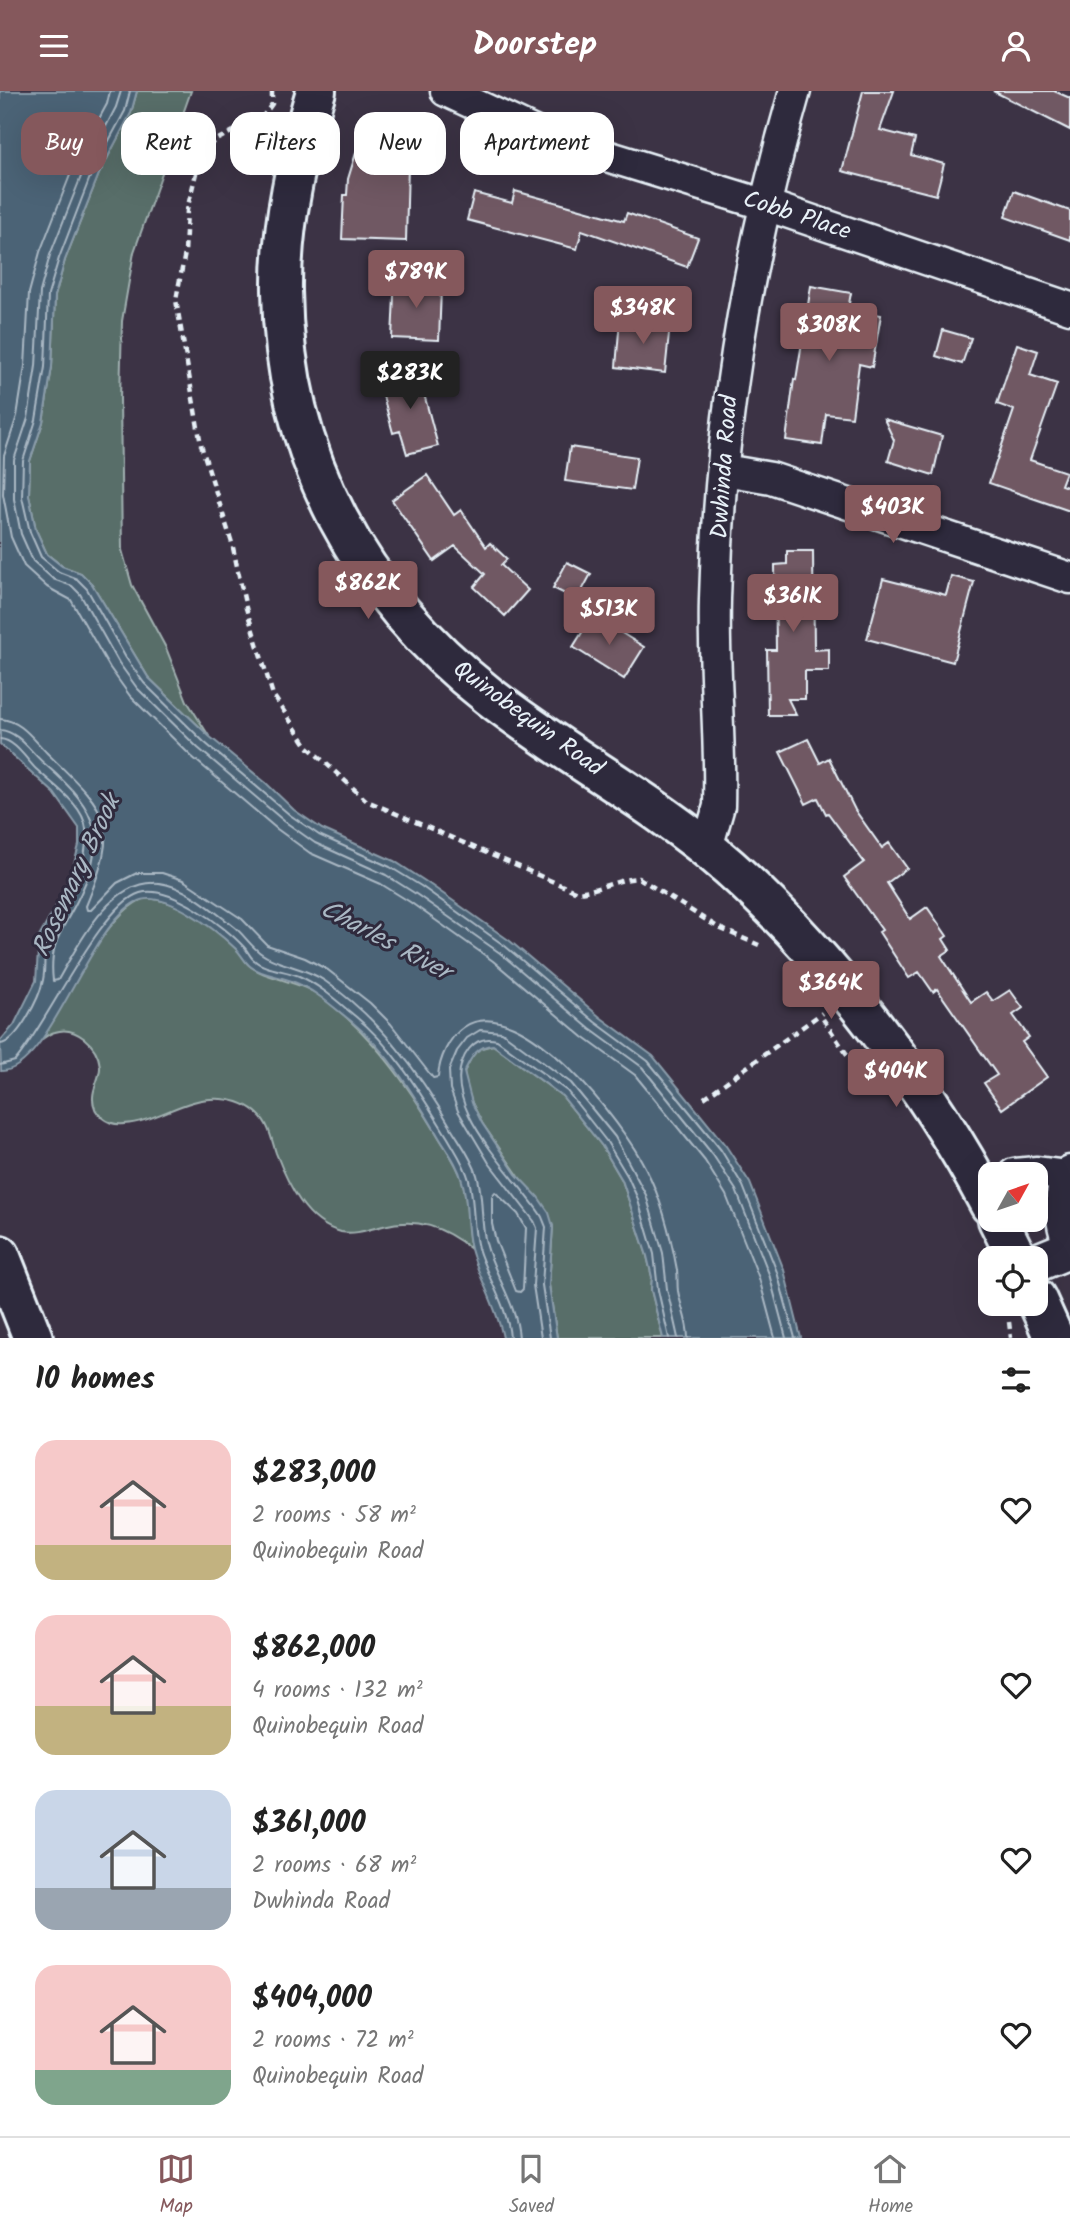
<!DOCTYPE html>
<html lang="en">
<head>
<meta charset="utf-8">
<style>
	body { margin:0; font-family:Kalam,sans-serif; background:#f2f2f2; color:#222; height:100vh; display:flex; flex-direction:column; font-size:26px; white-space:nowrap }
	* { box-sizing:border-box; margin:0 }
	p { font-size:23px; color:#767676 }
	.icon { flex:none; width:38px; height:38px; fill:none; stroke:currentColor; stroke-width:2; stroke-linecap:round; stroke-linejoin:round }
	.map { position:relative; height:1247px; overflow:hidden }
	.drawer { display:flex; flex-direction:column; background:#fff; flex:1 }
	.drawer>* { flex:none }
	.hud { position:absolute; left:21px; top:21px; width:700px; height:63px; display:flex; gap:14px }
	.needle { width:46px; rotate:50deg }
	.controls { position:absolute; left:978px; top:1071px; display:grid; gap:14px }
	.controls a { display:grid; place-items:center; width:70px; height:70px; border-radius:14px; background:#fff; box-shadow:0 7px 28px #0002; font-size:35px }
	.price { position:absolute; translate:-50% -60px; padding:0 16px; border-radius:7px; background:#85585c; color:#fff; font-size:23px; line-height:46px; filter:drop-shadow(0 2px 4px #0008) }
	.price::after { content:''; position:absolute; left:50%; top:42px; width:21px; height:16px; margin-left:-10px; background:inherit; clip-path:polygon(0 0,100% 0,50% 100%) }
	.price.current { background:#222; color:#fff }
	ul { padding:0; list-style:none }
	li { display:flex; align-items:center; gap:21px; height:175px; padding:0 35px }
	li span { display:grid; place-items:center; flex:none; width:196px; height:140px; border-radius:21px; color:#555 }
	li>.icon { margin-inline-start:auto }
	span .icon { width:84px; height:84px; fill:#fffc; stroke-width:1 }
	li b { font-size:30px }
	h2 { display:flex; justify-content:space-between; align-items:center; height:84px; padding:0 35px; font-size:30px }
	.tag { padding:0 24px; border-radius:21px; background:#fff; box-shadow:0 7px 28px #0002; font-size:24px; line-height:63px }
	.tag.current { background:#85585c; color:#fff }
	header { display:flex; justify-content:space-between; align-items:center; height:91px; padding:0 35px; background:#85585c; color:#fff; font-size:32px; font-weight:700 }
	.dock { display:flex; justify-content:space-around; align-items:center; height:98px; border-top:2px solid #e0e0e0; background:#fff; font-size:19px; color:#767676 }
	.dock a { display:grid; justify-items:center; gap:4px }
	.dock .current { color:#85585c }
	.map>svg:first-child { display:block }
	.green { fill:#586e69; stroke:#a0b0b0; stroke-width:2 }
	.water { fill:#4c6376; stroke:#8a9caa; stroke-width:2 }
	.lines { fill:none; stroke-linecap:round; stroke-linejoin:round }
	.shore { stroke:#aab8c4; stroke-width:2 }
	.building { fill:#6f5863; stroke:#e8f1f8; stroke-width:2 }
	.minor-casing { stroke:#e8f1f8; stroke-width:35 }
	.tertiary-casing { stroke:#e8f1f8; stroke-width:42 }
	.secondary-casing { stroke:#e8f1f8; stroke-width:44 }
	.motorway-casing { stroke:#e8f1f8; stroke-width:44 }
	.path { stroke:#e8f1f8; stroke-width:4.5; stroke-dasharray:7 5; stroke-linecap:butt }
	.minor { stroke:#2f2a3d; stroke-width:30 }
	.tertiary { stroke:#2f2a3d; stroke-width:37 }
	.secondary { stroke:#2f2a3d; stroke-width:38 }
	.motorway { stroke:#2f2a3d; stroke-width:38 }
	.labels { text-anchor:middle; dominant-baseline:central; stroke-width:6; stroke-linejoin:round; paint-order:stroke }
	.street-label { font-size:24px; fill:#e8f1f8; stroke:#2f2a3d }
	.water-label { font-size:26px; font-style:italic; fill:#aab8c4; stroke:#2f2a3d }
</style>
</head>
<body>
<header><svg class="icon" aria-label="menu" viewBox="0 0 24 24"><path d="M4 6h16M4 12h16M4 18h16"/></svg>Doorstep<svg class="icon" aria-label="person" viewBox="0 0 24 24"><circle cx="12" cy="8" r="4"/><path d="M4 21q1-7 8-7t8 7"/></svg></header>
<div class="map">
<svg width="1070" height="1247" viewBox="0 0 1070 1247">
	<rect width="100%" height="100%" fill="#3c3345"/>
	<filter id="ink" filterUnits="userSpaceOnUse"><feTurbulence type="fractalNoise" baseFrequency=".0143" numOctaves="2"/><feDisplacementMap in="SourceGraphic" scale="14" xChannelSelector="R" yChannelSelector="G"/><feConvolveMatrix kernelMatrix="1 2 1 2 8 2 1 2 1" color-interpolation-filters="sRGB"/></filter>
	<g filter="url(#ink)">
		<!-- green -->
		<path class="green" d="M 137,0 L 191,0 L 134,161 L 122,230 L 120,308 L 122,459 L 132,494 L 166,557 L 187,610 L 209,645 L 148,586 L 92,493 L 81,482 L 62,475 L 47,463 L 36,439 L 29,404 L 30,370 L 43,331 L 52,276 L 55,205 L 65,169 L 99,83 L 131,22 Z
			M 145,807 C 178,808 217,837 239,861 C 243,865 245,871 249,874 C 263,887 298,890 317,903 C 370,940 407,992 440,1048 C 448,1061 458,1074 462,1089 C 469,1112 466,1135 471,1158 C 444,1136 417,1126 383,1135 C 370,1138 355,1144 341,1141 C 306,1132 288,1093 276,1062 C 272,1050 269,1033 259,1024 C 249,1014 235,1009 221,1008 C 186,1005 157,1031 124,1033 C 108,1035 92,1023 93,1006 C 93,996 101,985 100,975 C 98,954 75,934 55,941 C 50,942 45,946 41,949 C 63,913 105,821 145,807 Z
			M 493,954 L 562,1005 L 602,1055 L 622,1089 L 647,1165 L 652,1186 L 651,1199 L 663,1247 L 557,1247 L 549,1194 L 553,1135 L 482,1032 L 472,1012 L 466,994 L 464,981 L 471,967 L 478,958 Z"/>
		<!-- water -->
		<path class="water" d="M 0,0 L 137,0 L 131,22 L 99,83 L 65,169 L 55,205 L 52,276 L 43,331 L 30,370 L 29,404 L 36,439 L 47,463 L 62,475 L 81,482 L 92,493 L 148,586 L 209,645 L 266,692 L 294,719 L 322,738 L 394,770 L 425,790 L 510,850 L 600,926 L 653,965 L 726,1055 L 750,1092 L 784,1179 L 801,1247 L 663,1247 L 651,1199 L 652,1186 L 647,1165 L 622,1089 L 602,1055 L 562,1005 L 493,954 C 476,955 471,967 464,981 L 472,1012 L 482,1032 L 516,1083 L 538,1106 L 549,1122 L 553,1135 L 549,1194 L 557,1247 L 503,1247 C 497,1215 479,1188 471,1158 C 465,1135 469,1112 462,1090 C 458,1074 448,1061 440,1048 C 416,1007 388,960 351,930 C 333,916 315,899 294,891 C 280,885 261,884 250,875 C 244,870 241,863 236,858 C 217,840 163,796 136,811 C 88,836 48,981 1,980 L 0,950 L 14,934 L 36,890 L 39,846 L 60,808 L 73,777 L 79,754 L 79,737 L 54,702 L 0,653 Z"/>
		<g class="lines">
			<!-- shore -->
			<path class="shore" d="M 110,0 L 107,13 L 74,74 L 40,161 L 29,202 L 25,275 L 17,325 L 4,365 L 3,403 L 11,446 L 24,475 L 47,496 L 71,509 L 110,577 L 130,605 L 191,665 L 277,738 L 310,762 L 381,793 L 410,811 L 493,870 L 583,946 L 635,984 L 705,1070 L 726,1104 L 759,1187 L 775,1247
				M 121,0 L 116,16 L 84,78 L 50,164 L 40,201 L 36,275 L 28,327 L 14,369 L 14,408 L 21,443 L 33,470 L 53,488 L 72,495 L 80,503 L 119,572 L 137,597 L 198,657 L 284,730 L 315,752 L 386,784 L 416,803 L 500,862 L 590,938 L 642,976 L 713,1064 L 736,1099 L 769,1183 L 786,1247
				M 130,0 L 125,20 L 92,81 L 59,167 L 48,204 L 45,276 L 36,329 L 23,370 L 22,406 L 30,441 L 41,466 L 59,481 L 77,488 L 87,498 L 126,567 L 144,592 L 204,651 L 290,724 L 319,744 L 390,776 L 421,795 L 505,855 L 595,931 L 648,970 L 721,1059 L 743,1095 L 777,1181 L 795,1247
				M 0,628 C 21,629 33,648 47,662 C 109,722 121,730 86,815 L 87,819 L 91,819 L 117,792 L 137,782 L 162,782 L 183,789 L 242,828 L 267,854 L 305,867 L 328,879 L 370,912 L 391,933 L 433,987 L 438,986 C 439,968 449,946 464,936 C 521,898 624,1034 646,1078 C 662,1109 671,1146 677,1179 C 678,1186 677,1193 678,1200 C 681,1216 688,1231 688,1247
				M 0,639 C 19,640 32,663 46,674 C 100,721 109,748 75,814 C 60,843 49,854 53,890 L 58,889 C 78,854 111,786 159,792 C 185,795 211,818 232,834 C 243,842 251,856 262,863 C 277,874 305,876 325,890 C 380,928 419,981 452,1038 C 461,1053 472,1067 477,1084 C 484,1107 480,1130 486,1152 C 494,1184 517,1213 519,1247
				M 0,648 C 15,649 26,668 36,678 C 52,693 84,714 86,738 C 88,762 78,789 67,810 C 61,822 50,833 46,847 C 43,860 46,876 43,889 C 40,906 17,952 0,953
				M 0,974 L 15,970 C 47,934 100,814 140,802 C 169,793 225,835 244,856 C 248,860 250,866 254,869 C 265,879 285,879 299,885 C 320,894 338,911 355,925 C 394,956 422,1005 448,1047 C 456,1061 465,1074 469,1089 C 475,1112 472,1135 478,1157 C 487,1187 508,1215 510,1247
				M 495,1101 L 518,1123 L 526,1137 L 523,1198 L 520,1201 L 516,1200 L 496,1150 L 492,1133 L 492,1105 Z
				M 541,1247 L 533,1194 L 537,1137 L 534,1130 L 489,1072 L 458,1020 L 450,998 L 449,979 L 457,960 L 467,947 L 480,939 L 502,941 L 571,992 L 615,1046 L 646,1104 L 663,1162 L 667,1198 L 678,1247
				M 550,1247 L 542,1194 L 546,1136 L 542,1126 C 517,1085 430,1009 469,958 C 476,949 485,946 497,949 L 567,1000 L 607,1051 L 628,1086 L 637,1106 L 654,1163 L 658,1199 L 669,1247"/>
		</g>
		<!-- building -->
		<path class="building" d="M 863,0 L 894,0 L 880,39 L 915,48 L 911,64 L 944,73 L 936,104 L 842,80 Z
			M 993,0 L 1054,0 L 1070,7 L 1070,39 Z
			M 364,36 L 423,54 L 416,75 L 408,73 L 406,150 L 342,148 L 344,104 L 347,104 L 348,88 Z
			M 515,100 L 624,130 L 627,122 L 698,147 L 687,176 L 582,139 L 577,158 L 467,129 L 474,102 L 512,112 Z
			M 1014,100 L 1070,120 L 1070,149 L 1005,126 Z
			M 395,184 L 421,185 L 421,197 L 441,198 L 439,249 L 392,247 Z
			M 811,195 L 851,202 L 848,218 L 881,224 L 872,276 L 859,273 L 852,326 L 826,323 L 822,354 L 786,349 L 794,288 L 796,289 Z
			M 620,228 L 670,233 L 665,282 L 616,276 Z
			M 943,239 L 971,247 L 962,273 L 936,265 Z
			M 1017,253 L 1038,260 L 1030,284 L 1057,293 L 1030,369 L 1066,381 L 1061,394 L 1070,397 L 1070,420 L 989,392 L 1014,319 L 997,313 Z
			M 417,277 L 438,355 L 407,363 L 400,340 L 393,342 L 382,301 L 389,299 L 385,286 Z
			M 884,328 L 942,345 L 933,384 L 888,370 L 894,349 Z
			M 570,356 L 637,366 L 632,399 L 565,390 Z
			M 427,384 L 454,424 L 461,419 L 486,456 L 490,452 L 507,468 L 501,474 L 528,499 L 505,525 L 474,496 L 485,483 L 455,455 L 434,470 L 392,409 Z
			M 787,460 L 813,460 L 814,559 L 829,558 L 829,580 L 805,580 L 805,608 L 788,608 L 796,624 L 768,624 L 767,559 L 776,559 L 775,474 L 787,473 Z
			M 567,471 L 591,483 L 577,509 L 553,497 Z
			M 951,485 L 974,491 L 953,571 L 867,548 L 883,488 L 946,504 Z
			M 593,524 L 644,556 L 624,588 L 573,556 Z
			M 808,648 L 820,672 L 829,667 L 855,719 L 882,757 L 889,752 L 907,777 L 887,792 L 910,828 L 927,816 L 947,845 L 943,848 L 950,859 L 941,865 L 971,911 L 986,901 L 993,910 L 1010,899 L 1023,917 L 1013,924 L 1029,946 L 1022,951 L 1047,986 L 1002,1018 L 984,992 L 997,984 L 937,898 L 933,901 L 919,881 L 909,887 L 879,841 L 882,839 L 844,786 L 864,771 L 828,722 L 826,723 L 818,707 L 806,713 L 780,661 Z"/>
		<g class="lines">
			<!-- minor casing -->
			<g class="minor-casing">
				<path id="minor" d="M 446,0 L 545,46 L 766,114 L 1070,217
					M 724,379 L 771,387 L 1070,487
					M 704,755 L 711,743 L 719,715 C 721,646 713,577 715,508 C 719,335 747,166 795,0
					M 1014,1083 L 1037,1081 L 1067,1085
					M 1070,1158 C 1060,1130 1056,1107 1070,1080"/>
			</g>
			<!-- tertiary casing -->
			<g class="tertiary-casing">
				<path id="tertiary" d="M 1036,1172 L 1070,1158"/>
			</g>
			<!-- secondary casing -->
			<g class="secondary-casing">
				<path id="secondary" d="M 316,0 C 297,65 281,133 282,200 C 284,366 360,504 489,605 C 567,666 655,711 729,776 C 829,865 928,996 990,1114
					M 998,1129 L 1017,1167
					M 1036,1207 L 1054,1247"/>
			</g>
			<!-- motorway casing -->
			<g class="motorway-casing">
				<path id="motorway" d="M 0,1164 L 33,1247"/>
			</g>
			<!-- path -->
			<path class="path" d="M 272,0 L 272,13 L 263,25 L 214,50 L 200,66 L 187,119 L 185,162 L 176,209 L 201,354 L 232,452 L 246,517 L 273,604 L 307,655 L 367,710 L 577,801 C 601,799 616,788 639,787 L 719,837 L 759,854
				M 823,928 L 846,962 L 867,985
				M 704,1007 L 822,922
				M 1009,1231 L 1011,1247"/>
			<!-- minor -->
			<use href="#minor" class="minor"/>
			<!-- tertiary -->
			<use href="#tertiary" class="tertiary"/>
			<!-- secondary -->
			<use href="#secondary" class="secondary"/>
			<!-- motorway -->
			<use href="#motorway" class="motorway"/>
		</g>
	</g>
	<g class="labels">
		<!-- street labels -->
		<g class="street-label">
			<text transform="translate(797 125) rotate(18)">Cobb Place</text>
			<text transform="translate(725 376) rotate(-86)">Dwhinda Road</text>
			<text transform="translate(528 628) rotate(36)">Quinobequin Road</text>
		</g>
		<!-- water labels -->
		<g class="water-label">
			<text transform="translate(77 785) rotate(-65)">Rosemary Brook</text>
			<text transform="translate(385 850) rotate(28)">Charles River</text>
		</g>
	</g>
</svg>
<div class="controls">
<a><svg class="needle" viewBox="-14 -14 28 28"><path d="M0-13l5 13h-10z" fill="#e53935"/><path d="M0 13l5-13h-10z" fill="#767676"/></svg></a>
<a><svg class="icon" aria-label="locate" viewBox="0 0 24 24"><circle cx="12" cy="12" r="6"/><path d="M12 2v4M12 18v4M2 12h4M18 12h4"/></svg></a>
</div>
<b class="price" style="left:416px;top:219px">$789K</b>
<b class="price" style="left:643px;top:255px">$348K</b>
<b class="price" style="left:829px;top:272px">$308K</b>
<b class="price current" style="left:410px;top:320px">$283K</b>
<b class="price" style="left:893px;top:454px">$403K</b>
<b class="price" style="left:368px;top:530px">$862K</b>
<b class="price" style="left:793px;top:543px">$361K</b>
<b class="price" style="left:609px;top:556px">$513K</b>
<b class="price" style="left:831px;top:930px">$364K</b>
<b class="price" style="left:896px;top:1018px">$404K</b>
<div class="hud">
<a class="tag current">Buy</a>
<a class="tag">Rent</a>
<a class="tag">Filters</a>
<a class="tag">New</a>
<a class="tag">Apartment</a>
</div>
</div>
<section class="drawer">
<h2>10 homes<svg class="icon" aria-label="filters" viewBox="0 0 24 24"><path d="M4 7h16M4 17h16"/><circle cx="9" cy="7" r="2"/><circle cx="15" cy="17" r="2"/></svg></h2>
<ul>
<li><span style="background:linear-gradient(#f6c9c9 75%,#c2b280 0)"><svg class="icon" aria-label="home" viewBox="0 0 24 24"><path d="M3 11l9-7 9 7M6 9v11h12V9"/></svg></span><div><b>$283,000</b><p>2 rooms · 58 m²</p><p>Quinobequin Road</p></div><svg class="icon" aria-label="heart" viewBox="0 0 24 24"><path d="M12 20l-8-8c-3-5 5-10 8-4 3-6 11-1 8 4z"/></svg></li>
<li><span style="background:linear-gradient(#f6c9c9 65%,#c2b280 0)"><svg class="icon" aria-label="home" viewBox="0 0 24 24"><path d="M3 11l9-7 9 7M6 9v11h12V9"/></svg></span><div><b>$862,000</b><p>4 rooms · 132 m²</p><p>Quinobequin Road</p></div><svg class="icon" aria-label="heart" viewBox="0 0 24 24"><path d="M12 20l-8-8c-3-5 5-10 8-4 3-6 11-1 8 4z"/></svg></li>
<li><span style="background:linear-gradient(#c9d6e8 70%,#9aa5b1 0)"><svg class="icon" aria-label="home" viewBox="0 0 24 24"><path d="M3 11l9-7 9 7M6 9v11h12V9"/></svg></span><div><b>$361,000</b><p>2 rooms · 68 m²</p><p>Dwhinda Road</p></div><svg class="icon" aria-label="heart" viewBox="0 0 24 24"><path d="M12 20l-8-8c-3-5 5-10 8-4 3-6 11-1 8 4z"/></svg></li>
<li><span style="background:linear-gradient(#f6c9c9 75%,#7fa58c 0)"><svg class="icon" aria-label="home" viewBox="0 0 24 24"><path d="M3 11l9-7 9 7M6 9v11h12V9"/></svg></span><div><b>$404,000</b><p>2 rooms · 72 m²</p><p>Quinobequin Road</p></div><svg class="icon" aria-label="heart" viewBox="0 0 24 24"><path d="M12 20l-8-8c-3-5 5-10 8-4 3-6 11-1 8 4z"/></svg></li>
</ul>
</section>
<nav class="dock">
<a class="current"><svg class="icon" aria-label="map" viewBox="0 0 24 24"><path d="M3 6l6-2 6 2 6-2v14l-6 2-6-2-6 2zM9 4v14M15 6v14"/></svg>Map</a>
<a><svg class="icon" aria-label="saved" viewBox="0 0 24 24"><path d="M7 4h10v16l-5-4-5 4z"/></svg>Saved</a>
<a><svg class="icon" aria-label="home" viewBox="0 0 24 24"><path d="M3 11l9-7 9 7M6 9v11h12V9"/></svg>Home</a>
</nav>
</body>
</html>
